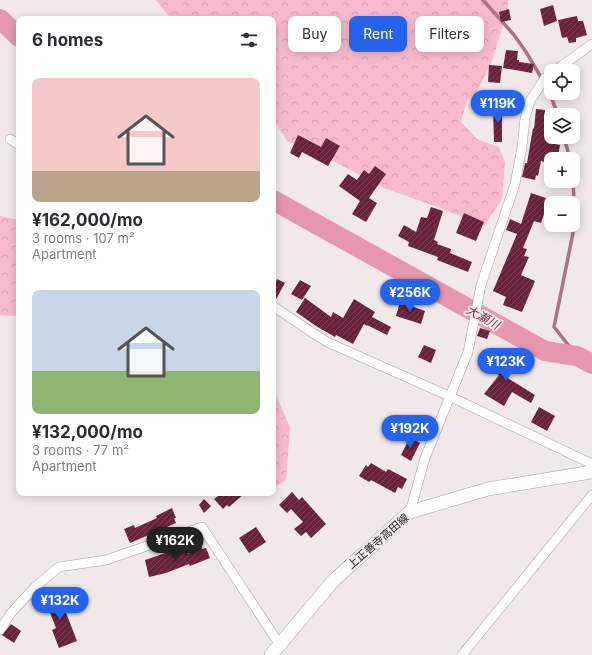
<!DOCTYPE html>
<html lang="en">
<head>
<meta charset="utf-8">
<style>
	body { margin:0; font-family:Inter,"Noto Sans JP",sans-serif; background:#f2f2f3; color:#2b2b33; height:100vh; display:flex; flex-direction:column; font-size:15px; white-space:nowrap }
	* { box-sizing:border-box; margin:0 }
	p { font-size:13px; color:#7c7c81 }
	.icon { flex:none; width:22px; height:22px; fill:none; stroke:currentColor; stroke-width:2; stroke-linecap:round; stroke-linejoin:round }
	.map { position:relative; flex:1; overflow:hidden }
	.details { position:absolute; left:16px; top:16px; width:260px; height:480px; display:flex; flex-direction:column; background:#fff; border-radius:8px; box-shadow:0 2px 10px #0003 }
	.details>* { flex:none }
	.banner { position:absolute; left:288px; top:16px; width:244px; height:36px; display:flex; gap:8px }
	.controls { position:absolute; left:544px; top:64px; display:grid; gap:8px }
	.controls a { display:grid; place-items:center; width:36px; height:36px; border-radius:8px; background:#fff; box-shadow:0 2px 10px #0003; font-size:20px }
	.price { position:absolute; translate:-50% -34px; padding:0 9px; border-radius:14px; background:#2563eb; color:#fff; font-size:13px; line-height:26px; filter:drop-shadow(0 1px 2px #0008) }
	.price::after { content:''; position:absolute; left:50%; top:24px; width:12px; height:9px; margin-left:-6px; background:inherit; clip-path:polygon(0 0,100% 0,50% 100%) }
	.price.on { background:#222; color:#fff }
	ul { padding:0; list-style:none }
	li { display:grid; align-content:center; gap:8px; height:212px; padding:0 16px }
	li span { display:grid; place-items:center; height:124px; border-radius:8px; color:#555 }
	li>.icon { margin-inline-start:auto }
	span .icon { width:72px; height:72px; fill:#fffc; stroke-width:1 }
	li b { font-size:17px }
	h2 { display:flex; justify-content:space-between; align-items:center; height:48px; padding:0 16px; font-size:17px }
	.tag { padding:0 14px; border-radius:8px; background:#fff; box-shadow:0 2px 10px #0003; font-size:14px; line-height:36px }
	.tag.on { background:#2563eb; color:#fff }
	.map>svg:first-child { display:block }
	.forest { fill:url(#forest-crowns) }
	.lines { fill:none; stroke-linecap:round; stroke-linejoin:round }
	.stream { stroke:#ac7383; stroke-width:3.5 }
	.river { stroke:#e696ad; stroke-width:20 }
	.building { fill:url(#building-hatch) }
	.street-casing { stroke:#a69ea0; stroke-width:10 }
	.secondary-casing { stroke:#a69ea0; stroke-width:14 }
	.street { stroke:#fff; stroke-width:9 }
	.secondary { stroke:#fff; stroke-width:13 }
	.labels { text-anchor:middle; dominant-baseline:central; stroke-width:4; stroke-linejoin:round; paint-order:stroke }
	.street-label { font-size:11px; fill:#252222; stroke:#f1e8ea }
	.water-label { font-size:12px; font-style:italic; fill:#882a4e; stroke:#f1e8ea }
</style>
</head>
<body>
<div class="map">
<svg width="592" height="655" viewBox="0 0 592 655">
	<defs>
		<pattern id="forest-crowns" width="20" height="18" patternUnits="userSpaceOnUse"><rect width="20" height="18" fill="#f9bbcc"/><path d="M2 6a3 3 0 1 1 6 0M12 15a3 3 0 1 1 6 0" fill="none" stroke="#d5a0af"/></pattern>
		<pattern id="building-hatch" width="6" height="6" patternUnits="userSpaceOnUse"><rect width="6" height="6" fill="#67233c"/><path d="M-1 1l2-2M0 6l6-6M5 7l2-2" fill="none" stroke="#784256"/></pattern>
	</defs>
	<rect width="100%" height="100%" fill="#f1e8ea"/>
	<!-- forest -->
	<path class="forest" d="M 156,0 L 508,0 L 507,14 L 491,64 L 477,91 L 467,100 L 461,122 L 477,139 L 499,147 L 505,162 L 502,199 L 484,226 L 443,209 L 384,188 L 341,165 L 287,141 L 273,119 L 273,19 L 171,19 Z
		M 0,216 L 19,220 L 19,315 L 12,316 L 0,315 Z
		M 273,389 L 290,427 L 286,480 L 273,488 Z"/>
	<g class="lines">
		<!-- stream -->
		<path class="stream" d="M 483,0 L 514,35 L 526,52 L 548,89 L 558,115
			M 564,137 L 570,159
			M 573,181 L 574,201 L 573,233 L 554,327 L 577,356"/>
		<!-- river -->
		<path class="river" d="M 0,19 L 19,37
			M 273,200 L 545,351 L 577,356 L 592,364"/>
	</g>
	<!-- building -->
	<path class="building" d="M 553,5 L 557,21 L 544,26 L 540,9 Z
		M 509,9 L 511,20 L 501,22 L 499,12 Z
		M 577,16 L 578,21 L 583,21 L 587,35 L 576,38 L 576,42 L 569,43 L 567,37 L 562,38 L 558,20 Z
		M 506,50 L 518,51 L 517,60 L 519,60 L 519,62 L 534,64 L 532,73 L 503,68 Z
		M 489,65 L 502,66 L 500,83 L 488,82 Z
		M 493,106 L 502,106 L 502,142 L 494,142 Z
		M 536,109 L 545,110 L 545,115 L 551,115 L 551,143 L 560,145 L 558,157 L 549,155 L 548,163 L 541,161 L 538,176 L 536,175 L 535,180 L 522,177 L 525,163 L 527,163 L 533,128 L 534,129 Z
		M 298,135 L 321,147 L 326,138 L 340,146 L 328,166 L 302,152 L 299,158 L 290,153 Z
		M 375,166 L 386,174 L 369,198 L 377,203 L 366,222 L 352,214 L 360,201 L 339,186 L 348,174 L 357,180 L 364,170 L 369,174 Z
		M 531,193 L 549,199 L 541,223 L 534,221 L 523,248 L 527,249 L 524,256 L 529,257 L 521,275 L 535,281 L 522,312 L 503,305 L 506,297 L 493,291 L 517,234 L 506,230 L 510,219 L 521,224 Z
		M 431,207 L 443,211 L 434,240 L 438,242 L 437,244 L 451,249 L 450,253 L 472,262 L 468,272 L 437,260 L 438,257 L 408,246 L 409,242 L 398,236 L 404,225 L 416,232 L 421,217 L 427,218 Z
		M 464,213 L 484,222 L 476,241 L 456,233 Z
		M 277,279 L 285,283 L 275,301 L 273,300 L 273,280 L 276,281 Z
		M 300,280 L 311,286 L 302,300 L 291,294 Z
		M 305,298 L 331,317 L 333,312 L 343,318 L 354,299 L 375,312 L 372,317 L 391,327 L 387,335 L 367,325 L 367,326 L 364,324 L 353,344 L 336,335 L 335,337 L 316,326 L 296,312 Z
		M 400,302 L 425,311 L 421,324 L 396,316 Z
		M 480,328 L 490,331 L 487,339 L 477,336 Z
		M 424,345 L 436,350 L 431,363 L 418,357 Z
		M 501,350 L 516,359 L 506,377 L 535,395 L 531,403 L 512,392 L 504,406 L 484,394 L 499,375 L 490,370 Z
		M 539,407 L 555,416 L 547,431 L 531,422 Z
		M 410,437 L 420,443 L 411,461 L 401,455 Z
		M 371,463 L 386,472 L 388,469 L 407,479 L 402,489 L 398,487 L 395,493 L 371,480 L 369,482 L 359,476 L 366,465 L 368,467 Z
		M 292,492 L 299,500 L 302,497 L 326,524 L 311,538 L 306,532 L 301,536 L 294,529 L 303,522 L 291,509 L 287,513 L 279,505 Z
		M 222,493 L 245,493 L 229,507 L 227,505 L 223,509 L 214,499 Z
		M 204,499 L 211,506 L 204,513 L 199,505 Z
		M 172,508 L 176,518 L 174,518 L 176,523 L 130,543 L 124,529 L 134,525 L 135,528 L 157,518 L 156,516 Z
		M 256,527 L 266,542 L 249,553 L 239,538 Z
		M 201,545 L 202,549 L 206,548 L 210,558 L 190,566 L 189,564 L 166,573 L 149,577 L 145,560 L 183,547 L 188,554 Z
		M 58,592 L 77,641 L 59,648 L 52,630 L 56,628 L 44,597 Z
		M 11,624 L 21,631 L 14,643 L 2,635 Z"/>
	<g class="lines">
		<!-- street casing -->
		<g class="street-casing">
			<path id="street" d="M 555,71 L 592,44
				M 10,139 L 19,145
				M 273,306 L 313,333 L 327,342 L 449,396 L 592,464
				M 410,512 L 425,458 L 468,352 L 481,285 L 515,184 L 522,147 L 525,118 L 530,101 L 545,78 L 551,74
				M 0,630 L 11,613 L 35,587 L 59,567 L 106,560 L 202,527 L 280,645
				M 462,655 L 592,495"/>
		</g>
		<!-- secondary casing -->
		<g class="secondary-casing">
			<path id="secondary" d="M 271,655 L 333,581 L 410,512 L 488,489 L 592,472"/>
		</g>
		<!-- street -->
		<use href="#street" class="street"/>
		<!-- secondary -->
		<use href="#secondary" class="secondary"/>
	</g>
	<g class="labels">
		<!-- street labels -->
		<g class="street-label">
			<text transform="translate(378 541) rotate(-41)">上正善寺高田線</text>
		</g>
		<!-- water labels -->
		<g class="water-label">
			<text transform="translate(483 317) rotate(29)">大瀬川</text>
		</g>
	</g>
</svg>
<div class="controls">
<a><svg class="icon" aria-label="locate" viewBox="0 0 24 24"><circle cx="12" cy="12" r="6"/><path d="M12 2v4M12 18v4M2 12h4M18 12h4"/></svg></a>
<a><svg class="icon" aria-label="layers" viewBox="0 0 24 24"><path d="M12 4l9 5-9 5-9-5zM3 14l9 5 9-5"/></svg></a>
<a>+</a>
<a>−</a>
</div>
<b class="price" style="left:498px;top:124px">¥119K</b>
<b class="price" style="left:410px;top:313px">¥256K</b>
<b class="price" style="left:506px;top:382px">¥123K</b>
<b class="price" style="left:410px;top:449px">¥192K</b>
<b class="price on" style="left:175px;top:561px">¥162K</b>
<b class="price" style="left:60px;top:621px">¥132K</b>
<div class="banner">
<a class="tag">Buy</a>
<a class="tag on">Rent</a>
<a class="tag">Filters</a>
</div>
<section class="details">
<h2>6 homes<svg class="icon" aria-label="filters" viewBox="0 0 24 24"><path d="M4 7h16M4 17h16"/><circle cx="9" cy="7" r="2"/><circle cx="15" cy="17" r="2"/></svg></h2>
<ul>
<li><span style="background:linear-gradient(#f6c9c9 75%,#b9a48a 0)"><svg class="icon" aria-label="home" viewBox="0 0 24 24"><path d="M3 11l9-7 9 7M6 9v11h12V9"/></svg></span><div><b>¥162,000/mo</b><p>3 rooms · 107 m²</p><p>Apartment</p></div></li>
<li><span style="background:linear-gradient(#c9d6e8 65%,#8fb573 0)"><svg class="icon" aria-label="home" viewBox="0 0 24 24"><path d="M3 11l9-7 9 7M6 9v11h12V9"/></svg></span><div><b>¥132,000/mo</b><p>3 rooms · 77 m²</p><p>Apartment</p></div></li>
</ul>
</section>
</div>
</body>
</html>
